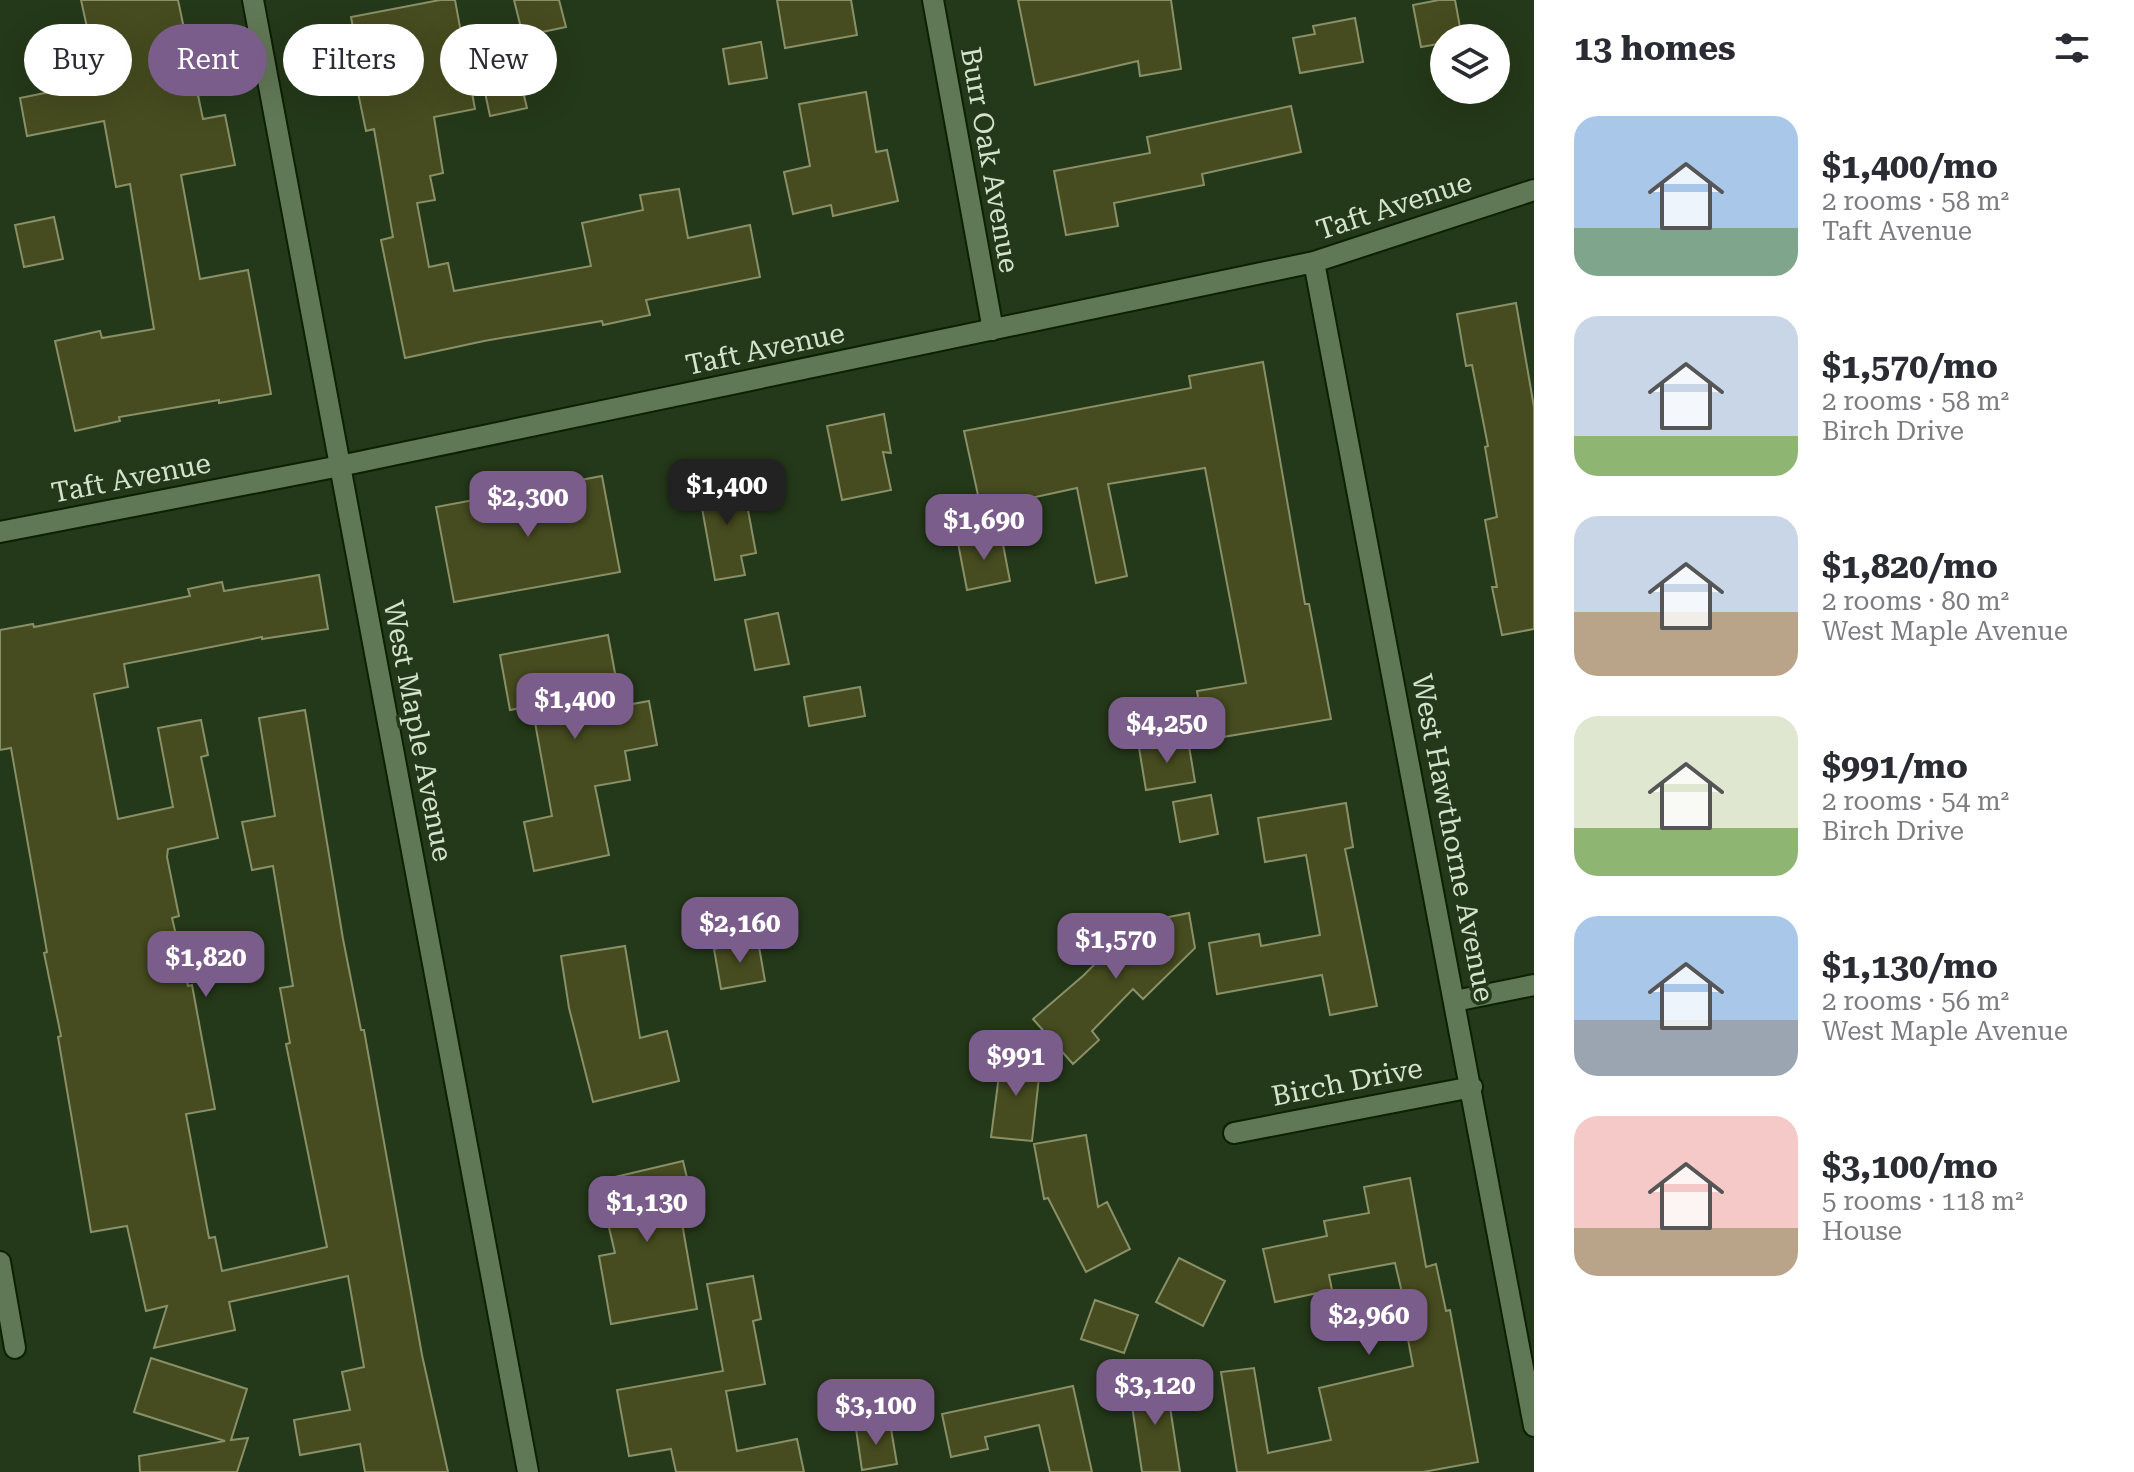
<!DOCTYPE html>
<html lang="en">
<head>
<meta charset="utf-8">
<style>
	body { margin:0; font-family:"Roboto Serif",serif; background:#f7f7f7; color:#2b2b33; height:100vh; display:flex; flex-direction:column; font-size:30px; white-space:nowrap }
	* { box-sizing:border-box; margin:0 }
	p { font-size:26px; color:#7c7c81 }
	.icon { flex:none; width:44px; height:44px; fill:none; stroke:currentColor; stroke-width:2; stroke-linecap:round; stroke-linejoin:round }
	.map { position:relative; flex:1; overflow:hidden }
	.sheet { display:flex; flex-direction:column; background:#fff; width:600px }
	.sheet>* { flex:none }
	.hud { position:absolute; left:24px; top:24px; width:760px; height:72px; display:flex; gap:16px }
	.tools { position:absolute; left:1430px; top:24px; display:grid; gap:16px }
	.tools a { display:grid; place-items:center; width:80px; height:80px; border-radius:50%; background:#fff; box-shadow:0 8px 32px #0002; font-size:40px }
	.price { position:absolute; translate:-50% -68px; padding:0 18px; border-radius:16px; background:#7a5d8b; color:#fff; font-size:26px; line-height:52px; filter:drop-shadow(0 2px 4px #0008) }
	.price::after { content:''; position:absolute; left:50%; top:48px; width:24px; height:18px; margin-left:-12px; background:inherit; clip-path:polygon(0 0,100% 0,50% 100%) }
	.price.active { background:#222; color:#fff }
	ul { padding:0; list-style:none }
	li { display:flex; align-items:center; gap:24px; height:200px; padding:0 40px }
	li span { display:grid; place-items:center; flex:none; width:224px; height:160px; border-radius:24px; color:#555 }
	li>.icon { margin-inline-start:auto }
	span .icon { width:96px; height:96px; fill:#fffc; stroke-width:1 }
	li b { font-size:34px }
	h2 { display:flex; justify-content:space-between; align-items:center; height:96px; padding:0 40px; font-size:34px }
	.chip { padding:0 28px; border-radius:36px; background:#fff; box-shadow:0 8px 32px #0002; font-size:28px; line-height:72px }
	.chip.active { background:#7a5d8b; color:#fff }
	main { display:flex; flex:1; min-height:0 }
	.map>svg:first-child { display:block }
	.building { fill:#464c1f; stroke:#899067; stroke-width:2 }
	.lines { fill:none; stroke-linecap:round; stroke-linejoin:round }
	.minor-casing { stroke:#0c2002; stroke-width:24 }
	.minor { stroke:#617856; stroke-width:20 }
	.labels { text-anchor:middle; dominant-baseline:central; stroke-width:7; stroke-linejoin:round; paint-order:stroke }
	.street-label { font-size:28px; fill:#d4e2ce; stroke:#243919 }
</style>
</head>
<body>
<main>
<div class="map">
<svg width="1534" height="1472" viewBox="0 0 1534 1472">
	<rect width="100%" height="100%" fill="#243919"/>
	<!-- building -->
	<path class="building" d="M 81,0 L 178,0 L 203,119 L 225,115 L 235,165 L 181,175 L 200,279 L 248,270 L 271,394 L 219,403 L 219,400 L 119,417 L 120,421 L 75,431 L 55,341 L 100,331 L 102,338 L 154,329 L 130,184 L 116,187 L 104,121 L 27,136 L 20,98 L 99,82 Z
		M 440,0 L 455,0 L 475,109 L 434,117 L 443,173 L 430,176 L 435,200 L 417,203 L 429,267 L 448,263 L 454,291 L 591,266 L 582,223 L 643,210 L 640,195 L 679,189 L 688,238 L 750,225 L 760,277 L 646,300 L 650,315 L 603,325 L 602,321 L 484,341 L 405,358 L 381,240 L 393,237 L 374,129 L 366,131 L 356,83 L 363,81 L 351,17 Z
		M 514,0 L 559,0 L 566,27 L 523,36 Z
		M 777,0 L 851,0 L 857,35 L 785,48 Z
		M 1018,0 L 1171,0 L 1181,69 L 1140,76 L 1138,61 L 1035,85 Z
		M 1439,0 L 1455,0 L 1462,38 L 1444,38 L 1444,43 L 1421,47 L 1413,5 Z
		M 1355,18 L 1363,62 L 1300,73 L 1293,38 L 1315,34 L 1313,26 Z
		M 761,42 L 767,78 L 729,84 L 723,49 Z
		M 519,75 L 527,108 L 490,116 L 483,83 Z
		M 866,92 L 876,152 L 887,150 L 898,201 L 833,216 L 831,205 L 793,214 L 784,172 L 810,166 L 799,104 Z
		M 1291,106 L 1301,152 L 1202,174 L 1204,185 L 1114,203 L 1118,226 L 1066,235 L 1054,171 L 1150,153 L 1147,137 Z
		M 54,217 L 63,259 L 24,267 L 15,225 Z
		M 1516,303 L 1534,407 L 1534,629 L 1502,635 L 1492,587 L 1497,587 L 1485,520 L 1497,517 L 1485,447 L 1488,446 L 1472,365 L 1466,366 L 1457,314 Z
		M 1263,362 L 1305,604 L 1309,604 L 1331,719 L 1205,740 L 1197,691 L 1246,683 L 1205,468 L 1108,484 L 1127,576 L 1096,583 L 1077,488 L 981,509 L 964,431 L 1191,388 L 1189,376 Z
		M 884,414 L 891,453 L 883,452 L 891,490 L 842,500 L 827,426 Z
		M 602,476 L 620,572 L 454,602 L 436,507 Z
		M 742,478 L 756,553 L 741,556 L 745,575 L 715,580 L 698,486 Z
		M 1001,534 L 1010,581 L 967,590 L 958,543 Z
		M 319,575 L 328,629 L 262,639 L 262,637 L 124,664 L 128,687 L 94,694 L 118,819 L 173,807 L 158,728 L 201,720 L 208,755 L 201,757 L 218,838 L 168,849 L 167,857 L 179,916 L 172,918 L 188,986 L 192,985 L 215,1109 L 186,1114 L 209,1238 L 215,1237 L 222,1271 L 327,1247 L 286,1044 L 290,1043 L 280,988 L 293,986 L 273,866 L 252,870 L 242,822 L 275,816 L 259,718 L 305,710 L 343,939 L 361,1030 L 364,1030 L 422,1355 L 448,1472 L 365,1472 L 360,1444 L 300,1455 L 294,1420 L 350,1410 L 342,1372 L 364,1367 L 348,1276 L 229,1302 L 235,1330 L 154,1348 L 167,1306 L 146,1311 L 127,1226 L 91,1232 L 58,1037 L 61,1036 L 44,953 L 47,952 L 11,748 L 0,750 L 0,630 L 33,624 L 34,627 L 190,596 L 188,589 L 222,582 L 224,591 Z
		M 778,613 L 789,664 L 755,670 L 745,620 Z
		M 608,635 L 621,706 L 649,701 L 657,745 L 625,751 L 630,780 L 595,786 L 609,855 L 534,871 L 524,822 L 552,816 L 532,706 L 510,710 L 500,655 Z
		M 860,687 L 865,716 L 809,726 L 804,697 Z
		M 1188,740 L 1195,782 L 1146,790 L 1139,748 Z
		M 1211,795 L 1218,834 L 1180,842 L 1173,802 Z
		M 1346,803 L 1353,847 L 1345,849 L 1377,1006 L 1330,1015 L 1322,975 L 1217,994 L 1209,943 L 1259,934 L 1261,946 L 1320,935 L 1306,855 L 1265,862 L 1258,818 Z
		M 1189,913 L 1195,948 L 1143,999 L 1133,989 L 1092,1031 L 1099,1040 L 1073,1064 L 1033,1019 L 1084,975 L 1134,924 Z
		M 758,941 L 765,981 L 721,989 L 714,949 Z
		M 625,946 L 640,1038 L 667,1031 L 679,1081 L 593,1102 L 569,1008 L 561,956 Z
		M 1002,1052 L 1041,1059 L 1032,1141 L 991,1137 Z
		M 1086,1135 L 1098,1207 L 1107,1202 L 1130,1249 L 1086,1272 L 1048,1198 L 1044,1199 L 1034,1144 Z
		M 683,1161 L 693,1203 L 679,1206 L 697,1309 L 611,1324 L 599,1256 L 615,1253 L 598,1181 Z
		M 1410,1178 L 1426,1267 L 1436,1264 L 1446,1311 L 1450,1310 L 1478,1462 L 1423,1472 L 1237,1472 L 1221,1372 L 1254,1368 L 1268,1453 L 1331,1440 L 1319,1388 L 1413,1366 L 1404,1318 L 1408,1318 L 1395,1263 L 1329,1275 L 1332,1290 L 1275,1302 L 1263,1249 L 1327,1236 L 1324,1221 L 1369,1213 L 1364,1187 Z
		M 1179,1258 L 1225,1281 L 1203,1326 L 1156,1302 Z
		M 753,1276 L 761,1319 L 753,1321 L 765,1384 L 726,1391 L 737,1451 L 797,1439 L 804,1472 L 676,1472 L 671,1449 L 629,1456 L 617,1390 L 723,1371 L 707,1284 Z
		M 1095,1300 L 1138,1315 L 1124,1353 L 1081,1339 Z
		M 151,1358 L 247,1389 L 231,1440 L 248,1438 L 237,1472 L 140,1472 L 139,1456 L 225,1441 L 134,1412 Z
		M 1176,1379 L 1168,1394 L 1180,1472 L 1142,1472 L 1129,1386 Z
		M 1073,1386 L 1092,1472 L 1050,1472 L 1039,1425 L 985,1437 L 988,1449 L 951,1457 L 942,1414 Z
		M 890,1423 L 897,1464 L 862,1470 L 856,1429 Z"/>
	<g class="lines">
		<!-- minor casing -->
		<g class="minor-casing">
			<path id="minor" d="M 253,0 L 528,1472
				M 933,0 L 993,330
				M 1314,262 L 1534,1426
				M 0,532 L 340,466 L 1314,262 L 1534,190
				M 1455,1001 L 1534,985
				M 1234,1133 L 1472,1087
				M 0,1262 L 15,1348"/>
		</g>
		<!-- minor -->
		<use href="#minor" class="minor"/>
	</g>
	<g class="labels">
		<!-- street labels -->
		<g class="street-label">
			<text transform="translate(990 160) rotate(80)">Burr Oak Avenue</text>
			<text transform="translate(1394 206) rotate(-18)">Taft Avenue</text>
			<text transform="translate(765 349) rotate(-12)">Taft Avenue</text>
			<text transform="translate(131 478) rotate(-11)">Taft Avenue</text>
			<text transform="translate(418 731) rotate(79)">West Maple Avenue</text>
			<text transform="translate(1453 838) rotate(79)">West Hawthorne Avenue</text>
			<text transform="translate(1347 1082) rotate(-11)">Birch Drive</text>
		</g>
	</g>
</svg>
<div class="tools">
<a><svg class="icon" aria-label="layers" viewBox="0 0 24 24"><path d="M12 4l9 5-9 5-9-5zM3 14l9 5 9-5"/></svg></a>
</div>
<b class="price active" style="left:727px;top:527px">$1,400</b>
<b class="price" style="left:528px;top:539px">$2,300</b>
<b class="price" style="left:984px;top:562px">$1,690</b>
<b class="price" style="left:575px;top:741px">$1,400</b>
<b class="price" style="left:1167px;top:765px">$4,250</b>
<b class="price" style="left:740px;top:965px">$2,160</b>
<b class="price" style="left:1116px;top:981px">$1,570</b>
<b class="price" style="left:206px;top:999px">$1,820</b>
<b class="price" style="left:1016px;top:1098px">$991</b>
<b class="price" style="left:647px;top:1244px">$1,130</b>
<b class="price" style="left:1369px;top:1357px">$2,960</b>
<b class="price" style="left:1155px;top:1427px">$3,120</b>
<b class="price" style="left:876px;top:1447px">$3,100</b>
<div class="hud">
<a class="chip">Buy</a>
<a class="chip active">Rent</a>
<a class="chip">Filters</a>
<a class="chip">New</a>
</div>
</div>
<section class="sheet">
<h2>13 homes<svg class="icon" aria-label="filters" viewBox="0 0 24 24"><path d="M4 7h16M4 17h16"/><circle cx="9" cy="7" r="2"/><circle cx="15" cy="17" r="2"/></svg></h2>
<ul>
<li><span style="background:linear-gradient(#a9c7e8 70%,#7fa58c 0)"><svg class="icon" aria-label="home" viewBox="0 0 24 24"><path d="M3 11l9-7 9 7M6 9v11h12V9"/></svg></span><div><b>$1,400/mo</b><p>2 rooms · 58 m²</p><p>Taft Avenue</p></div></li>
<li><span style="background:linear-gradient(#c9d6e8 75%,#8fb573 0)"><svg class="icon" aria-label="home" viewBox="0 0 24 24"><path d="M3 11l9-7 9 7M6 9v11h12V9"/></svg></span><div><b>$1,570/mo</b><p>2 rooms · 58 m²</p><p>Birch Drive</p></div></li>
<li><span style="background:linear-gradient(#c9d6e8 60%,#b9a48a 0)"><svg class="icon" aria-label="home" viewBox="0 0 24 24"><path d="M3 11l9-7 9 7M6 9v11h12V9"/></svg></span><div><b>$1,820/mo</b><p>2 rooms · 80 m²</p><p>West Maple Avenue</p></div></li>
<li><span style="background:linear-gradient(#dfe7d0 70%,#8fb573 0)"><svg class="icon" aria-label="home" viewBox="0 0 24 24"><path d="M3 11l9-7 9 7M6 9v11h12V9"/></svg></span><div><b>$991/mo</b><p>2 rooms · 54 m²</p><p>Birch Drive</p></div></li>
<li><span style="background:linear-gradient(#a9c7e8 65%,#9aa5b1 0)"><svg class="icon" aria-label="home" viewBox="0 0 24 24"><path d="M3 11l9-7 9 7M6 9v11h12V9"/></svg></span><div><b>$1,130/mo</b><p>2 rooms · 56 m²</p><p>West Maple Avenue</p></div></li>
<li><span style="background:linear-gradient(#f6c9c9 70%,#b9a48a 0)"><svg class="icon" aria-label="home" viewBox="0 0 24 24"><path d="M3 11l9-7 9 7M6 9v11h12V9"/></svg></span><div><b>$3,100/mo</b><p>5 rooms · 118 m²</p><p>House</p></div></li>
</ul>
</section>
</main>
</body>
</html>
